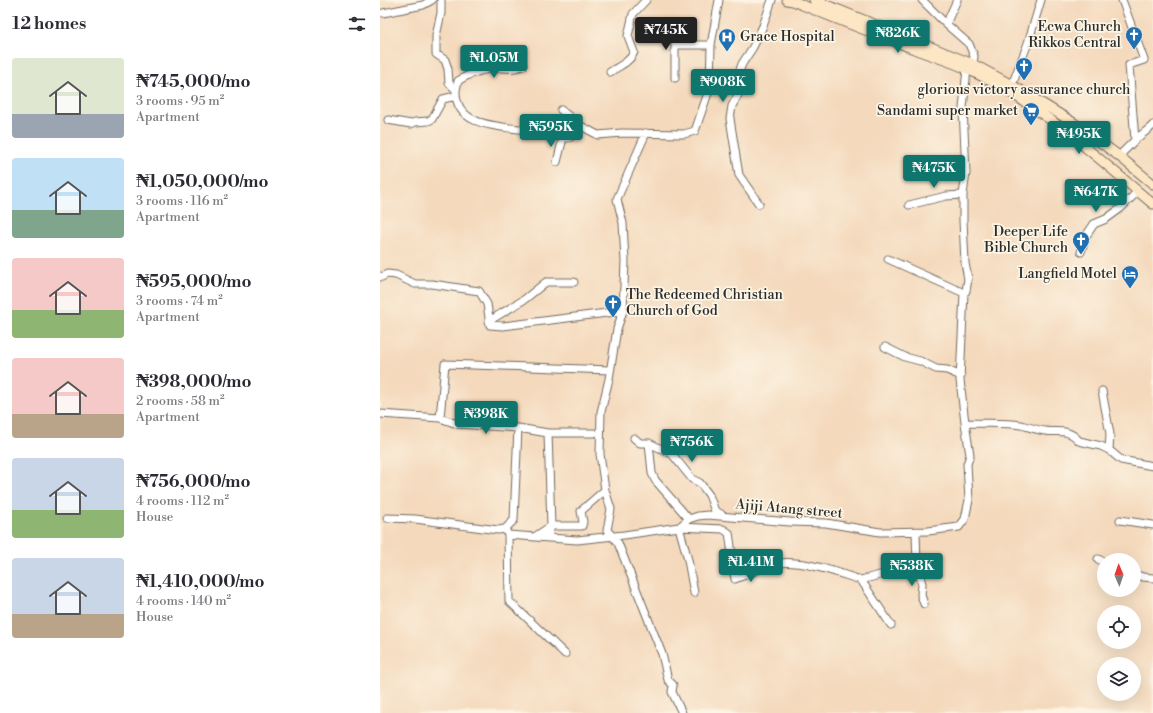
<!DOCTYPE html>
<html lang="en">
<head>
<meta charset="utf-8">
<style>
	body { margin:0; font-family:"Libre Bodoni",serif; background:#f2f2f3; color:#2b2b33; height:100vh; display:flex; flex-direction:column; font-size:15px; white-space:nowrap }
	* { box-sizing:border-box; margin:0 }
	p { font-size:13px; color:#7c7c81 }
	.icon { flex:none; width:22px; height:22px; fill:none; stroke:currentColor; stroke-width:2; stroke-linecap:round; stroke-linejoin:round }
	.map { position:relative; flex:1; overflow:hidden }
	.panel { display:flex; flex-direction:column; background:#fff; width:380px }
	.panel>* { flex:none }
	.needle { width:26px; rotate:358deg }
	.tools { position:absolute; left:717px; top:553px; display:grid; gap:8px }
	.tools a { display:grid; place-items:center; width:44px; height:44px; border-radius:50%; background:#fff; box-shadow:0 4px 16px #0002; font-size:20px }
	.price { position:absolute; translate:-50% -34px; padding:0 9px; border-radius:4px; background:#0f766e; color:#fff; font-size:13px; line-height:26px; filter:drop-shadow(0 1px 2px #0008) }
	.price::after { content:''; position:absolute; left:50%; top:24px; width:12px; height:9px; margin-left:-6px; background:inherit; clip-path:polygon(0 0,100% 0,50% 100%) }
	.price.current { background:#222; color:#fff }
	ul { padding:0; list-style:none }
	li { display:flex; align-items:center; gap:12px; height:100px; padding:0 12px }
	li span { display:grid; place-items:center; flex:none; width:112px; height:80px; border-radius:4px; color:#555 }
	li>.icon { margin-inline-start:auto }
	span .icon { width:48px; height:48px; fill:#fffc; stroke-width:1 }
	li b { font-size:17px }
	h2 { display:flex; justify-content:space-between; align-items:center; height:48px; padding:0 12px; font-size:17px }
	main { display:flex; flex:1; min-height:0 }
	.map>svg:first-child { display:block }
	.lines { fill:none; stroke-linecap:round; stroke-linejoin:round }
	.street-casing { stroke:#71685e; stroke-width:9 }
	.secondary-casing { stroke:#71685e; stroke-width:11 }
	.street { stroke:#fff; stroke-width:7 }
	.secondary { stroke:#fce6c4; stroke-width:9 }
	.labels { text-anchor:middle; dominant-baseline:central; stroke-width:3.5; stroke-linejoin:round; paint-order:stroke }
	.poi-label { font-size:14px; fill:#2b2b2b; stroke:#fcf5e5; text-anchor:end }
	.street-label { font-size:14px; fill:#2b2b2b; stroke:#fcf5e5 }
</style>
</head>
<body>
<main>
<section class="panel">
<h2>12 homes<svg class="icon" aria-label="filters" viewBox="0 0 24 24"><path d="M4 7h16M4 17h16"/><circle cx="9" cy="7" r="2"/><circle cx="15" cy="17" r="2"/></svg></h2>
<ul>
<li><span style="background:linear-gradient(#dfe7d0 70%,#9aa5b1 0)"><svg class="icon" aria-label="home" viewBox="0 0 24 24"><path d="M3 11l9-7 9 7M6 9v11h12V9"/></svg></span><div><b>₦745,000/mo</b><p>3 rooms · 95 m²</p><p>Apartment</p></div></li>
<li><span style="background:linear-gradient(#bfe0f5 65%,#7fa58c 0)"><svg class="icon" aria-label="home" viewBox="0 0 24 24"><path d="M3 11l9-7 9 7M6 9v11h12V9"/></svg></span><div><b>₦1,050,000/mo</b><p>3 rooms · 116 m²</p><p>Apartment</p></div></li>
<li><span style="background:linear-gradient(#f6c9c9 65%,#8fb573 0)"><svg class="icon" aria-label="home" viewBox="0 0 24 24"><path d="M3 11l9-7 9 7M6 9v11h12V9"/></svg></span><div><b>₦595,000/mo</b><p>3 rooms · 74 m²</p><p>Apartment</p></div></li>
<li><span style="background:linear-gradient(#f6c9c9 70%,#b9a48a 0)"><svg class="icon" aria-label="home" viewBox="0 0 24 24"><path d="M3 11l9-7 9 7M6 9v11h12V9"/></svg></span><div><b>₦398,000/mo</b><p>2 rooms · 58 m²</p><p>Apartment</p></div></li>
<li><span style="background:linear-gradient(#c9d6e8 65%,#8fb573 0)"><svg class="icon" aria-label="home" viewBox="0 0 24 24"><path d="M3 11l9-7 9 7M6 9v11h12V9"/></svg></span><div><b>₦756,000/mo</b><p>4 rooms · 112 m²</p><p>House</p></div></li>
<li><span style="background:linear-gradient(#c9d6e8 70%,#b9a48a 0)"><svg class="icon" aria-label="home" viewBox="0 0 24 24"><path d="M3 11l9-7 9 7M6 9v11h12V9"/></svg></span><div><b>₦1,410,000/mo</b><p>4 rooms · 140 m²</p><p>House</p></div></li>
</ul>
</section>
<div class="map">
<svg width="773" height="713" viewBox="0 0 773 713">
	<rect width="100%" height="100%" fill="#fcf5e5"/>
	<filter id="ink" filterUnits="userSpaceOnUse"><feTurbulence type="fractalNoise" baseFrequency=".025" numOctaves="2"/><feDisplacementMap in="SourceGraphic" scale="8" xChannelSelector="R" yChannelSelector="G"/><feConvolveMatrix kernelMatrix="1 2 1 2 8 2 1 2 1" color-interpolation-filters="sRGB"/></filter>
	<filter id="wash" filterUnits="userSpaceOnUse"><feTurbulence type="fractalNoise" baseFrequency=".012" numOctaves="4" result="noise"/><feDisplacementMap in="SourceGraphic" scale="16" xChannelSelector="R" yChannelSelector="G"/><feGaussianBlur stdDeviation="0.9" result="paint"/><feColorMatrix in="noise" values="0 0 0 0 0 0 0 0 0 0 0 0 0 0 0 0 0 1.4 0 .05"/><feComposite in="paint" operator="in"/></filter>
	<g filter="url(#wash)">
		<rect width="100%" height="100%" fill="#f4d9bc"/>
	</g>
	<g filter="url(#ink)">
		<g class="lines">
			<!-- street casing -->
			<g class="street-casing">
				<path id="street" d="M 61,0 L 61,13 L 56,36 L 56,54 L 65,60 L 68,69 L 69,83 L 76,90 C 74,130 127,126 154,131 C 165,132 176,137 187,138 L 191,137 L 196,127 L 201,126 L 218,135 L 242,133 L 304,134 L 315,131 L 330,87 L 331,45 L 339,0
					M 542,0 L 566,24 L 589,44 L 594,56 L 593,64
					M 3,13 L 43,5 L 52,0
					M 295,24 L 295,78
					M 566,24 L 577,0
					M 296,45 L 331,45
					M 230,72 C 239,66 250,62 254,52 L 248,36 L 253,14 L 266,0
					M 632,85 L 648,43 L 661,0
					M 76,90 L 78,81 C 90,73 107,68 121,68 C 132,68 132,70 143,66
					M 181,110 L 201,126
					M 8,120 L 31,124 L 35,122 L 48,121 L 52,119 L 63,99 L 76,96
					M 266,133 L 237,199 L 243,223 L 245,261 L 243,311 L 237,329 L 229,379 L 221,412 L 220,454 L 225,490 L 231,509 L 227,530 L 238,543 L 282,654 L 288,680 L 293,685 L 292,692 L 302,713
					M 755,140 C 761,134 768,131 773,125
					M 739,156 L 755,140 L 749,65 L 764,60 L 742,0
					M 177,162 L 183,138
					M 379,204 L 359,175 L 350,119 L 352,106 L 358,95 L 357,78 L 362,64 L 373,47 L 383,26 L 392,0
					M 529,205 L 566,196 L 583,195
					M 701,252 L 706,236 L 714,224 L 726,219 L 741,208 L 758,191
					M 508,259 L 584,293
					M 0,276 L 2,277 L 7,274 L 16,275 L 35,284 L 52,284 L 99,291 L 107,304 L 110,325 L 123,326 L 243,311
					M 109,321 L 145,299 L 166,282 L 194,282
					M 505,347 L 525,357 L 540,361 L 556,369 L 567,370 L 581,376
					M 722,391 L 730,434 L 729,450
					M 0,414 L 60,418 L 77,424 L 138,428 L 168,433 L 214,433
					M 60,418 L 65,364 L 230,370
					M 585,423 C 603,424 623,422 641,425 C 649,427 657,430 665,431 C 678,433 689,428 699,441 L 721,446 L 729,450 L 741,460 L 773,466
					M 168,433 L 171,526 L 168,538
					M 254,438 L 260,443 L 269,443 L 292,454 L 312,479 L 320,483 L 329,495 L 335,511 L 341,514
					M 269,443 L 272,473 L 275,480 L 309,519
					M 7,518 L 35,519 L 118,530 L 125,529 L 128,535 L 197,540 L 244,535 L 299,527 L 309,519 L 318,516 L 328,515 L 410,522 L 446,523 L 500,532 L 548,531 L 579,527 L 585,519 L 589,500 L 587,464 L 590,455 L 585,423 L 580,380 L 584,293 L 586,291 L 588,279 L 585,263 L 583,220 L 583,195 L 586,173 L 583,108 L 587,69
					M 740,520 L 773,525
					M 125,529 L 134,520 L 138,428
					M 128,535 L 129,601 L 185,654
					M 156,536 L 171,526 L 202,526 L 203,522 L 201,511 L 225,490
					M 718,559 L 724,562
					M 537,565 L 542,584 L 541,595 L 544,604
					M 754,574 L 763,577 L 773,578
					M 481,580 L 537,565 L 536,532
					M 314,593 L 308,560 L 299,527 L 343,529 L 349,533 C 352,549 352,564 355,579 C 367,575 380,568 393,564 C 419,558 455,572 481,580 L 511,625"/>
			</g>
			<!-- secondary casing -->
			<g class="secondary-casing">
				<path id="secondary" d="M 407,0 L 413,1 C 453,18 493,33 534,49 C 551,56 570,61 587,69 C 658,102 714,155 773,204
					M 434,0 L 593,64 L 632,85 L 694,123 L 739,156 L 773,184"/>
			</g>
			<!-- street -->
			<use href="#street" class="street"/>
			<!-- secondary -->
			<use href="#secondary" class="secondary"/>
		</g>
	</g>
	<!-- icons -->
	<defs>
		<g id="church-pin" transform="scale(0.9)"><path d="M0 17L-7.5 6A9.5 9.5 0 1 1 7.5 6Z" fill="#1f6fb2" stroke="#fcf5e5"/><path d="M-1.2-6h2.4v3.5h3.3v2.4h-3.3V6h-2.4V-.1h-3.3v-2.4h3.3Z" fill="#fff"/></g>
		<g id="hospital-pin" transform="scale(0.9)"><path d="M0 17L-7.5 6A9.5 9.5 0 1 1 7.5 6Z" fill="#1f6fb2" stroke="#fcf5e5"/><path d="M-5-5h3v3.5h4V-5h3V5h-3V1.5h-4V5h-3Z" fill="#fff"/></g>
		<g id="supermarket-pin" transform="scale(0.9)"><path d="M0 17L-7.5 6A9.5 9.5 0 1 1 7.5 6Z" fill="#1f6fb2" stroke="#fcf5e5"/><path d="M-6-5.5h2.5l.6 2H6L4.5 2H-2.5L-4.4-4H-6ZM-1.5 3.2a1.3 1.3 0 1 0 .1 0ZM3 3.2a1.3 1.3 0 1 0 .1 0Z" fill="#fff"/></g>
		<g id="hotel-pin" transform="scale(0.9)"><path d="M0 17L-7.5 6A9.5 9.5 0 1 1 7.5 6Z" fill="#1f6fb2" stroke="#fcf5e5"/><path d="M-6-4.5h1.5V1H6V5H4.5V3h-9V5H-6ZM-4 0a1.8 1.8 0 1 1 3.6 0ZM.5 0V-2.5h3Q6-2.5 6 0Z" fill="#fff"/></g>
	</defs>
	<g fill-rule="evenodd">
		<use href="#church-pin" x="754" y="35"/>
		<use href="#hospital-pin" x="347" y="37"/>
		<use href="#church-pin" x="644" y="66"/>
		<use href="#supermarket-pin" x="651" y="111"/>
		<use href="#church-pin" x="701" y="240"/>
		<use href="#hotel-pin" x="750" y="274"/>
		<use href="#church-pin" x="233" y="303"/>
	</g>
	<g class="labels">
		<!-- poi labels -->
		<g class="poi-label">
			<text x="741" y="27">Ecwa Church<tspan x="741" dy="16">Rikkos Central</tspan></text>
			<text x="360" y="37" text-anchor="start">Grace Hospital</text>
			<text x="644" y="90" text-anchor="middle">glorious victory assurance church</text>
			<text x="638" y="111">Sandami super market</text>
			<text x="688" y="232">Deeper Life<tspan x="688" dy="16">Bible Church</tspan></text>
			<text x="737" y="274">Langfield Motel</text>
			<text x="246" y="295" text-anchor="start">The Redeemed Christian<tspan x="246" dy="16">Church of God</tspan></text>
		</g>
		<!-- street labels -->
		<g class="street-label">
			<text transform="translate(409 509) rotate(5)">Ajiji Atang street</text>
		</g>
	</g>
</svg>
<div class="tools">
<a><svg class="needle" viewBox="-14 -14 28 28"><path d="M0-13l5 13h-10z" fill="#e53935"/><path d="M0 13l5-13h-10z" fill="#7c7c81"/></svg></a>
<a><svg class="icon" aria-label="locate" viewBox="0 0 24 24"><circle cx="12" cy="12" r="6"/><path d="M12 2v4M12 18v4M2 12h4M18 12h4"/></svg></a>
<a><svg class="icon" aria-label="layers" viewBox="0 0 24 24"><path d="M12 4l9 5-9 5-9-5zM3 14l9 5 9-5"/></svg></a>
</div>
<b class="price current" style="left:286px;top:51px">₦745K</b>
<b class="price" style="left:518px;top:54px">₦826K</b>
<b class="price" style="left:114px;top:79px">₦1.05M</b>
<b class="price" style="left:343px;top:103px">₦908K</b>
<b class="price" style="left:171px;top:148px">₦595K</b>
<b class="price" style="left:699px;top:155px">₦495K</b>
<b class="price" style="left:554px;top:189px">₦475K</b>
<b class="price" style="left:716px;top:213px">₦647K</b>
<b class="price" style="left:106px;top:435px">₦398K</b>
<b class="price" style="left:312px;top:463px">₦756K</b>
<b class="price" style="left:371px;top:583px">₦1.41M</b>
<b class="price" style="left:532px;top:587px">₦538K</b>
</div>
</main>
</body>
</html>
